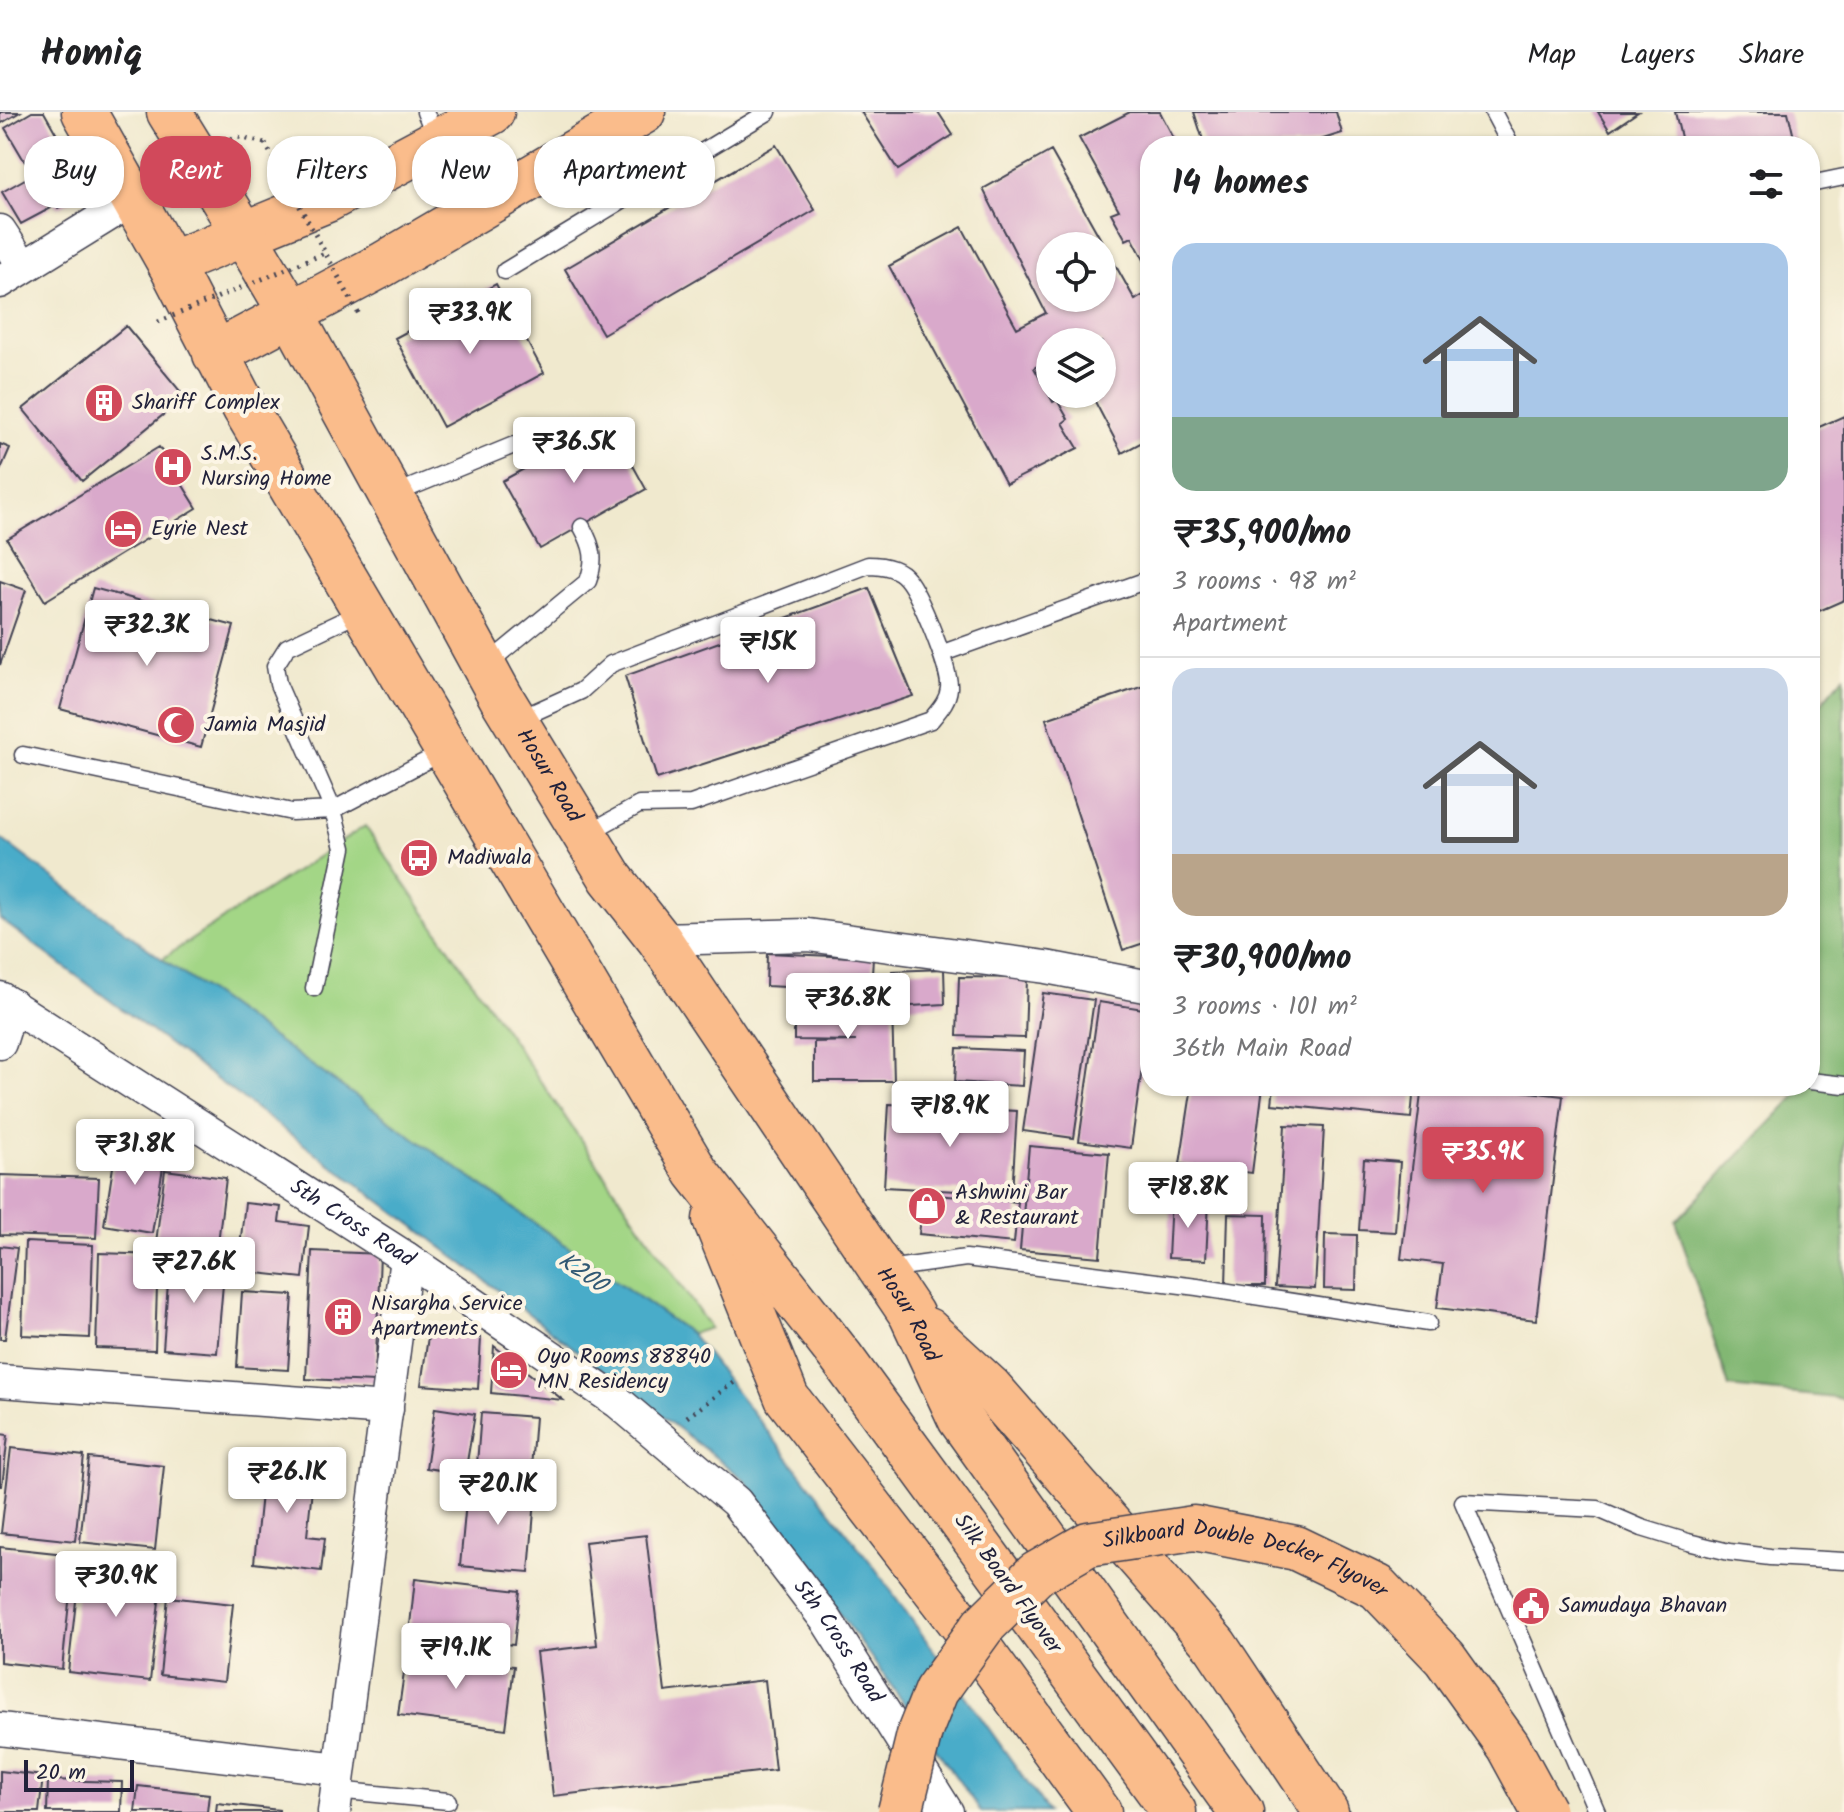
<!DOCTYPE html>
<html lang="en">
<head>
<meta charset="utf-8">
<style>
	body { margin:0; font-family:Kalam,sans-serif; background:#f2f2f2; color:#202124; height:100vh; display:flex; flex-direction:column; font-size:30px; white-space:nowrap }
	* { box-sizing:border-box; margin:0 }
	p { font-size:26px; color:#757577 }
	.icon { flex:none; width:44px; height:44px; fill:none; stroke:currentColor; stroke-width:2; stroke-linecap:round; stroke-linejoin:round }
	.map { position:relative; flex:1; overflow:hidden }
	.side { position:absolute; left:1140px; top:24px; width:680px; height:960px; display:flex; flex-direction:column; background:#fff; border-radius:32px; box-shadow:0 2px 6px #0004 }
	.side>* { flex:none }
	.banner { position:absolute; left:24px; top:24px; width:760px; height:72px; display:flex; gap:16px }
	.controls { position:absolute; left:1036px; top:120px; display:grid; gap:16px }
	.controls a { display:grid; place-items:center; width:80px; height:80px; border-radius:50%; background:#fff; box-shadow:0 2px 6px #0004; font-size:40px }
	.scale { position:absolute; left:24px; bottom:20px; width:110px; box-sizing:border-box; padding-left:8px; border:4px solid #22223b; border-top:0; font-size:22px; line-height:28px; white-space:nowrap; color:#22223b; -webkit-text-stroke:6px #fcf5e5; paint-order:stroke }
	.price { position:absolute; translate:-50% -68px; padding:0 18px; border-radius:8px; background:#fff; color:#222; font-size:26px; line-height:52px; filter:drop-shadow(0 2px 4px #0008) }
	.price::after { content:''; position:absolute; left:50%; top:48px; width:24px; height:18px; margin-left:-12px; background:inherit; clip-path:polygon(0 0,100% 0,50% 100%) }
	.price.active { background:#d1495b; color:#fff }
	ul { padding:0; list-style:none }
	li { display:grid; align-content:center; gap:16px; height:424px; padding:0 32px }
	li+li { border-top:2px solid #e0e0e0 }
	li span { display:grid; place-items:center; height:248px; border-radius:24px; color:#555 }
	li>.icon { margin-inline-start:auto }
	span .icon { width:144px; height:144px; fill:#fffc; stroke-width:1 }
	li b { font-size:34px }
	h2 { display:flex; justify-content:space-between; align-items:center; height:96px; padding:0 32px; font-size:34px }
	.tag { padding:0 28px; border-radius:32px; background:#fff; box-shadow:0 2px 6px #0004; font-size:28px; line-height:72px }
	.tag.active { background:#d1495b; color:#fff }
	header { display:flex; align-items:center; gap:48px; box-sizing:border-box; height:112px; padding:0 40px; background:#fff; border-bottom:2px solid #e0e0e0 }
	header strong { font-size:38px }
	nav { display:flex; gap:44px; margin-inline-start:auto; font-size:28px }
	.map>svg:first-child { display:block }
	.green { fill:#a3d686; stroke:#627c60; stroke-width:2 }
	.forest { fill:#82b773; stroke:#526c57; stroke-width:2 }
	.water { fill:#49acc9; stroke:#366782; stroke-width:2 }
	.building { fill:#d9a9cb; fill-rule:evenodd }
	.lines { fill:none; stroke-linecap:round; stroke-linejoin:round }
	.service-casing { stroke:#414051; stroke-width:19 }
	.minor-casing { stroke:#414051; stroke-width:35 }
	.primary-casing { stroke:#414051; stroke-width:47 }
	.trunk-casing { stroke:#414051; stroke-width:47 }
	.path { stroke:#414051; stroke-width:5; stroke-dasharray:2 6; stroke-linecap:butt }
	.service { stroke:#fff; stroke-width:16 }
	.minor { stroke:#fff; stroke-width:32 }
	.primary { stroke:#fabc8b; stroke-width:44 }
	.trunk { stroke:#fabc8b; stroke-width:44 }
	.primary-bridge-casing { stroke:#414051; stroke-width:47; stroke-linecap:butt }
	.path-bridge { stroke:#414051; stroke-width:5; stroke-dasharray:2 6; stroke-linecap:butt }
	.primary-bridge { stroke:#fabc8b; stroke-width:44 }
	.labels { text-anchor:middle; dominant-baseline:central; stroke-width:8; stroke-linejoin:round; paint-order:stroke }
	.poi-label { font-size:22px; fill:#22223b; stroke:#fcf5e5; text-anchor:start }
	.street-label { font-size:22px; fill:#22223b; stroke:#fcf5e5 }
	.water-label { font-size:24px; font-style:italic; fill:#325974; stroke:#fcf5e5 }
</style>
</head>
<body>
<header>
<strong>Homiq</strong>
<nav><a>Map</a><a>Layers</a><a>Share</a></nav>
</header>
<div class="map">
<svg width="1844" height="1700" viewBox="0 0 1844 1700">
	<rect width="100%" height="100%" fill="#fcf5e5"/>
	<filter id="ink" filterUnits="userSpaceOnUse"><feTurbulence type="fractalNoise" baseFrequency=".0125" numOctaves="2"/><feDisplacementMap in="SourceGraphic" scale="16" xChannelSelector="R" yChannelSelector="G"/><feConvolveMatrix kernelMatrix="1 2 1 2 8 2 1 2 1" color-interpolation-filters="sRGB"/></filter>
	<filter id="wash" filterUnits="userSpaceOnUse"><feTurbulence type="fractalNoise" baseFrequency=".006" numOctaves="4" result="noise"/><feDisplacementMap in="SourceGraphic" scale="32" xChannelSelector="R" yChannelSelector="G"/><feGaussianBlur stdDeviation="1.8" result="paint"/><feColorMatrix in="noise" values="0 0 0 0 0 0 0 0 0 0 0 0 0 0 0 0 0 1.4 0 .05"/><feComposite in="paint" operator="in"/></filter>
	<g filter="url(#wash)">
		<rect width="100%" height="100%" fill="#f0e9ce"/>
		<!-- green -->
		<path class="green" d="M 365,714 L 710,1216 L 691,1222 L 162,847 Z"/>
		<!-- forest -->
		<path class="forest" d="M 1844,564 L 1844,1287 L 1729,1275 L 1676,1109 L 1812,967 L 1810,958 L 1810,604 Z"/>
		<!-- water -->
		<path class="water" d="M 0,726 L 162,847 L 691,1222 L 875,1456 L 1048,1700 L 981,1700 L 745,1368 L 426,1123 L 0,807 Z"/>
		<g id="blocks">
			<!-- building -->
			<path class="building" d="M 0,0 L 20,0 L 0,12 Z
				M 32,0 L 44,0 L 61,30 L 25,50 L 5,16 Z
				M 861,0 L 938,0 L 953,23 L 898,58 Z
				M 1130,0 L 1160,0 L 1178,34 L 1150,34 L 1150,159 L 1132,125 L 1126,128 L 1111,101 L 1119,98 L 1079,26 Z
				M 1194,0 L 1336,0 L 1342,21 L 1301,34 L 1205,34 Z
				M 1598,0 L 1638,0 L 1610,19 Z
				M 1675,0 L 1788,0 L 1796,34 L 1683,34 Z
				M 776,33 L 815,98 L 603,222 L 565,157 Z
				M 66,35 L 91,78 L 58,96 L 33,53 Z
				M 1051,39 L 1135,188 L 1150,179 L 1150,228 L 1146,231 L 1150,239 L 1150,326 L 1122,341 L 1091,282 L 1102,282 L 1102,230 L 1050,230 L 1050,247 L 1034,256 L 1053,290 L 1057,288 L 1068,307 L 1063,311 L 1078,336 L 1006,372 L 889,154 L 962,115 L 1017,216 L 1046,201 L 983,77 ZM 1050,134 L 1102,134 L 1102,186 L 1050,186 Z
				M 32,63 L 51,96 L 21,112 L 2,80 Z
				M 496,172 L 544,261 L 443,315 L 395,226 Z
				M 126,214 L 185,285 L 82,369 L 23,297 Z
				M 1844,304 L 1844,488 L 1810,503 L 1810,319 Z
				M 609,310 L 646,377 L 540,437 L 502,369 Z
				M 0,332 L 10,336 L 0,359 Z
				M 159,335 L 197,396 L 45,489 L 7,427 Z
				M 0,469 L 26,478 L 0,553 Z
				M 93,476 L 234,514 L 201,635 L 60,597 Z
				M 869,476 L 913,584 L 657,667 L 625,564 Z
				M 1150,572 L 1150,829 L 1123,838 L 1046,607 Z
				M 767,841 L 873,846 L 871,879 L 766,874 Z
				M 944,857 L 945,892 L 894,895 L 892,859 Z
				M 959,865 L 1027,866 L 1025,926 L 957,924 Z
				M 1043,881 L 1094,888 L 1074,1026 L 1023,1019 Z
				M 1099,890 L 1150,898 L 1131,1036 L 1079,1029 Z
				M 794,892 L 892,894 L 894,969 L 814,969 L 814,930 L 856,929 L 794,928 Z
				M 957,936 L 1024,939 L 1022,974 L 955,970 Z
				M 1192,974 L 1263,974 L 1252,1061 L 1180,1052 Z
				M 1274,974 L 1414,974 L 1411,1006 L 1272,992 Z
				M 1422,974 L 1480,974 L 1563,984 L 1536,1208 L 1437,1196 L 1443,1152 L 1401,1147 Z
				M 889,992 L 1017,999 L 1012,1082 L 884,1075 Z
				M 1285,1013 L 1324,1015 L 1315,1177 L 1275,1175 Z
				M 117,1029 L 166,1037 L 152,1121 L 104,1113 Z
				M 1029,1034 L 1109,1041 L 1100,1145 L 1020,1138 Z
				M 1364,1047 L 1400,1050 L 1395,1120 L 1359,1118 Z
				M 165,1058 L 226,1066 L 217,1139 L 156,1131 Z
				M 0,1063 L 99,1066 L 96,1126 L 0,1123 Z
				M 924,1082 L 1018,1090 L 1014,1131 L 919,1122 Z
				M 1171,1087 L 1209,1089 L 1206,1148 L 1168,1146 Z
				M 245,1091 L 281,1095 L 279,1110 L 309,1114 L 303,1166 L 237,1159 Z
				M 1228,1102 L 1266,1103 L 1265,1174 L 1226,1174 Z
				M 1325,1122 L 1357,1123 L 1356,1178 L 1324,1177 Z
				M 25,1130 L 93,1133 L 90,1226 L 22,1223 Z
				M 0,1134 L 17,1136 L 5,1227 L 0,1227 Z
				M 312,1139 L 380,1142 L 375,1270 L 306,1267 Z
				M 99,1141 L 158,1143 L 155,1238 L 96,1236 Z
				M 170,1145 L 225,1149 L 217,1241 L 163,1237 Z
				M 242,1180 L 293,1183 L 288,1258 L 237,1255 Z
				M 446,1215 L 461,1215 L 461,1220 L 481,1226 L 478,1277 L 421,1273 L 429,1218 L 446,1219 Z
				M 494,1234 L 563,1288 L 491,1281 Z
				M 435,1296 L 475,1302 L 465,1362 L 426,1356 Z
				M 481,1301 L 535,1305 L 530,1369 L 476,1365 Z
				M 0,1322 L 8,1323 L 2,1374 L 0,1374 Z
				M 11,1336 L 84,1344 L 75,1429 L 1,1421 Z
				M 265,1342 L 315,1348 L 307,1424 L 325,1426 L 321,1459 L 254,1451 Z
				M 89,1346 L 164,1354 L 155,1438 L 80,1430 Z
				M 468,1369 L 536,1375 L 529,1460 L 460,1454 Z
				M 646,1423 L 665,1580 L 765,1568 L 775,1658 L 553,1684 L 536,1540 L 597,1533 L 585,1430 Z
				M 0,1435 L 74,1443 L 62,1557 L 0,1550 Z
				M 81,1445 L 163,1454 L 150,1569 L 68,1560 Z
				M 415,1467 L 520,1479 L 514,1533 L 409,1522 Z
				M 168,1485 L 233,1492 L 224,1570 L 160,1563 Z
				M 407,1540 L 514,1554 L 506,1617 L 398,1603 Z
				M 0,1659 L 43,1664 L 39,1700 L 0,1700 Z
				M 48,1668 L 122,1670 L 121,1700 L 47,1700 Z
				M 138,1674 L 209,1682 L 207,1700 L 135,1700 Z
				M 217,1691 L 279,1698 L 279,1700 L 216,1700 Z"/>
		</g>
	</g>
	<g filter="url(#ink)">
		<use href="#blocks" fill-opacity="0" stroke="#414051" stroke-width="2"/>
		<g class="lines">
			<!-- service casing -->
			<g class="service-casing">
				<path id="service" d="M 425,0 L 437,28
					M 1493,0 L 1511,34
					M 1810,72 L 1844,65
					M 505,159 L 768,0
					M 392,383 L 514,333 L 526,332 L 539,345
					M 943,541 L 1150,467
					M 486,553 L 588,469 C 596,447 593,435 582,415
					M 517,608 L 581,579 L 611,552 L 868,453 C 882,453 898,455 907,467 C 919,481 951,559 949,576 C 948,589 939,598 931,608 L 691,692 L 639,693 L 586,722
					M 23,643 L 292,700 L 333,698 L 445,639
					M 314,876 L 343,736 L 333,698 L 278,572 L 275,554 L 287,535 L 361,500
					M 1810,969 L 1844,973
					M 887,1157 L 966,1146 L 1197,1175 L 1428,1211
					M 336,1678 L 448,1689
					M 1597,1700 L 1463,1390 L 1598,1397 L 1642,1416 L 1688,1430 L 1729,1440 L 1770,1445 L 1844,1449"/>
			</g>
			<!-- minor casing -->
			<g class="minor-casing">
				<g id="minor">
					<path d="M 0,119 L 23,154"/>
					<path d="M 0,170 L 134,87"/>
					<path d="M 659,827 L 808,823 L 1046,855 L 1150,875"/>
					<path id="s1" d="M 0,886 L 406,1146 L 618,1290 L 736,1390 L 827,1509 L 947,1700"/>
					<path d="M 0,931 L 12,893"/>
					<path d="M 0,1269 L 387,1297"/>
					<path d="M 0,1617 L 339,1657"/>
					<path d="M 334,1700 L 406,1146"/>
				</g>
			</g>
			<!-- primary casing -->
			<g class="primary-casing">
				<path id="primary" d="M 84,0 L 170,152
					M 169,0 L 244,122 L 327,88 L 492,0
					M 215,242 L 382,153 L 643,0"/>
			</g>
			<!-- trunk casing -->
			<g class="trunk-casing">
				<g id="trunk">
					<path d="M 715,1107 L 787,1286 L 971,1524 L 1099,1700"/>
					<path d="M 927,1218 L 990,1276 L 1215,1533 L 1326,1700"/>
					<path id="s2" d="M 1174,1700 L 841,1245 L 696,1060 L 244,295 L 170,152 L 244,122 L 291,201 L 502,587 L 611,766 L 659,827 L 911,1202 L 960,1307 L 1241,1700"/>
				</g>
			</g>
			<!-- path -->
			<path class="path" d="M 231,27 L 238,25 L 265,31
				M 687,1305 L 737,1268"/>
			<!-- service -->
			<use href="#service" class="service"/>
			<!-- minor -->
			<use href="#minor" class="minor"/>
			<!-- primary -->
			<use href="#primary" class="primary"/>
			<!-- trunk -->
			<use href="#trunk" class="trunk"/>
			<!-- primary-bridge casing -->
			<g class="primary-bridge-casing">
				<g id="primary-bridge">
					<path id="s3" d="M 900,1700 L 920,1619 L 936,1579 L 983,1514 L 1036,1462 L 1088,1432 L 1194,1416 L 1296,1436 L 1377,1475 L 1445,1546 L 1508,1634 L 1544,1700"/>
				</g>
			</g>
			<!-- path-bridge -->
			<path class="path-bridge" d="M 265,31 L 361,206
				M 158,210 L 325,141"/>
			<!-- primary-bridge -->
			<use href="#primary-bridge" class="primary-bridge"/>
		</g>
	</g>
	<!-- icons -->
	<defs>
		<g id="building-disc" transform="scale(2)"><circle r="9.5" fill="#d1495b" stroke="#fcf5e5"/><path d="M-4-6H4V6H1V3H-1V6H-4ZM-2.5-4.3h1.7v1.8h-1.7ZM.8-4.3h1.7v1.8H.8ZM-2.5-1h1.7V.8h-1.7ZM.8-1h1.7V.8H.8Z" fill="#fff"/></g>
		<g id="hospital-disc" transform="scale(2)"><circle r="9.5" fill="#d1495b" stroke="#fcf5e5"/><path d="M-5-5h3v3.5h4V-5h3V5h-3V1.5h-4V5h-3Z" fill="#fff"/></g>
		<g id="hotel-disc" transform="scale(2)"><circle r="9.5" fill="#d1495b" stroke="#fcf5e5"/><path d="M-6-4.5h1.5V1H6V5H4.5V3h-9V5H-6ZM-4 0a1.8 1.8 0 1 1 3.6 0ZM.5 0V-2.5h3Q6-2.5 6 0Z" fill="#fff"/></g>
		<g id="mosque-disc" transform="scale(2)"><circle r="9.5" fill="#d1495b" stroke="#fcf5e5"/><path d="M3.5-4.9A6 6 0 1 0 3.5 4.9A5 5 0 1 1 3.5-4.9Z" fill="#fff"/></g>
		<g id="bus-disc" transform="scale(2)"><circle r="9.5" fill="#d1495b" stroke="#fcf5e5"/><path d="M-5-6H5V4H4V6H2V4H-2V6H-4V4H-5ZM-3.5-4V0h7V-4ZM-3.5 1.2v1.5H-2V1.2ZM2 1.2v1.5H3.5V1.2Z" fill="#fff"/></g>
		<g id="shop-disc" transform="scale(2)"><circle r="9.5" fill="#d1495b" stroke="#fcf5e5"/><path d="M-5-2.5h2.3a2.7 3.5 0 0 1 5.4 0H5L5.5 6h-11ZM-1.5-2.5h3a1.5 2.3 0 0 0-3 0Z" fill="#fff"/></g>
		<g id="civic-disc" transform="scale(2)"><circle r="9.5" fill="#d1495b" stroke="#fcf5e5"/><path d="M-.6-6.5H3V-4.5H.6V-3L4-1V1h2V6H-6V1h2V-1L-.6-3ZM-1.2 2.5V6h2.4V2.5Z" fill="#fff"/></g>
	</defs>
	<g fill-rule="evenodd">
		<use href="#building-disc" x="104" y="291"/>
		<use href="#hospital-disc" x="173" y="355"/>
		<use href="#hotel-disc" x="123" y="417"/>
		<use href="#mosque-disc" x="176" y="613"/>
		<use href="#bus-disc" x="419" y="746"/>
		<use href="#shop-disc" x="927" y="1094"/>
		<use href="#building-disc" x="343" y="1205"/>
		<use href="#hotel-disc" x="509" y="1258"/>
		<use href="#civic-disc" x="1531" y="1494"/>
	</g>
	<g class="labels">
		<!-- poi labels -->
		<g class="poi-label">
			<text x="132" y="291">Shariff Complex</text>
			<text x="201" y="342">S.M.S.<tspan x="201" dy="25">Nursing Home</tspan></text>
			<text x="151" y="417">Eyrie Nest</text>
			<text x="204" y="613">Jamia Masjid</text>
			<text x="447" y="746">Madiwala</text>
			<text x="955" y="1081">Ashwini Bar<tspan x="955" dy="25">&amp; Restaurant</tspan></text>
			<text x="371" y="1192">Nisargha Service<tspan x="371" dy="25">Apartments</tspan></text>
			<text x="537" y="1245">Oyo Rooms 88840<tspan x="537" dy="25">MN Residency</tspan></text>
			<text x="1559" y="1494">Samudaya Bhavan</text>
		</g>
		<!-- street labels -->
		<g class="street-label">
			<text stroke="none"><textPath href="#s2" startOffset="2550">Hosur Road</textPath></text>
			<text stroke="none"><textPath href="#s1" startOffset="418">5th Cross Road</textPath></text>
			<text stroke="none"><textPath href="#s2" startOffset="3198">Hosur Road</textPath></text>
			<text stroke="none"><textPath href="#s3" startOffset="504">Silkboard Double Decker Flyover</textPath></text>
			<text transform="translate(1007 1472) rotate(54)">Silk Board Flyover</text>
			<text stroke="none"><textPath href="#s1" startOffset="1066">5th Cross Road</textPath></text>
		</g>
		<!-- water labels -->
		<g class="water-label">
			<text transform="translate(582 1161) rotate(35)">K200</text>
		</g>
	</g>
</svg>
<div class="controls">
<a><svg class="icon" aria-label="locate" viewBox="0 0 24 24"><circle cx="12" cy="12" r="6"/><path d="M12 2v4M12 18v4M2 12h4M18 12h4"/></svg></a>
<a><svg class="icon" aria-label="layers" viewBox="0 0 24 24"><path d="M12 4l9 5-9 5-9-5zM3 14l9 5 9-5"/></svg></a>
</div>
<div class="scale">20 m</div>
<b class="price" style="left:470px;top:244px">₹33.9K</b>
<b class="price" style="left:574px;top:373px">₹36.5K</b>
<b class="price" style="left:147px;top:556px">₹32.3K</b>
<b class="price" style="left:768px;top:573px">₹15K</b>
<b class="price" style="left:848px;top:929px">₹36.8K</b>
<b class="price" style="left:950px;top:1037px">₹18.9K</b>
<b class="price" style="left:135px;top:1075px">₹31.8K</b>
<b class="price active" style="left:1483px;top:1083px">₹35.9K</b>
<b class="price" style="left:1188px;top:1118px">₹18.8K</b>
<b class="price" style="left:194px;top:1193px">₹27.6K</b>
<b class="price" style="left:287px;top:1403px">₹26.1K</b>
<b class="price" style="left:498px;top:1415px">₹20.1K</b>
<b class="price" style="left:116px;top:1507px">₹30.9K</b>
<b class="price" style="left:456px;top:1579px">₹19.1K</b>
<div class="banner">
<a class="tag">Buy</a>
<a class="tag active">Rent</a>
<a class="tag">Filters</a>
<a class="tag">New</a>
<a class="tag">Apartment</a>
</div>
<section class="side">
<h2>14 homes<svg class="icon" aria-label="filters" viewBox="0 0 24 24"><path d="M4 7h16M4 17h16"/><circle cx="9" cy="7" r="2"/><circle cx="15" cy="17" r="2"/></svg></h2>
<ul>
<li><span style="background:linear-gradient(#a9c7e8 70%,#7fa58c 0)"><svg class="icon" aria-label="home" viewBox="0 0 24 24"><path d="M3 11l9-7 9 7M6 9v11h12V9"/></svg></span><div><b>₹35,900/mo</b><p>3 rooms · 98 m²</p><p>Apartment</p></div></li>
<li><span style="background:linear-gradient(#c9d6e8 75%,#b9a48a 0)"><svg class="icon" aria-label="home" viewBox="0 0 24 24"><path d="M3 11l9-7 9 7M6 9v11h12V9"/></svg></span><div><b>₹30,900/mo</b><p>3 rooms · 101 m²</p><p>36th Main Road</p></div></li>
</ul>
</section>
</div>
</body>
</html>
